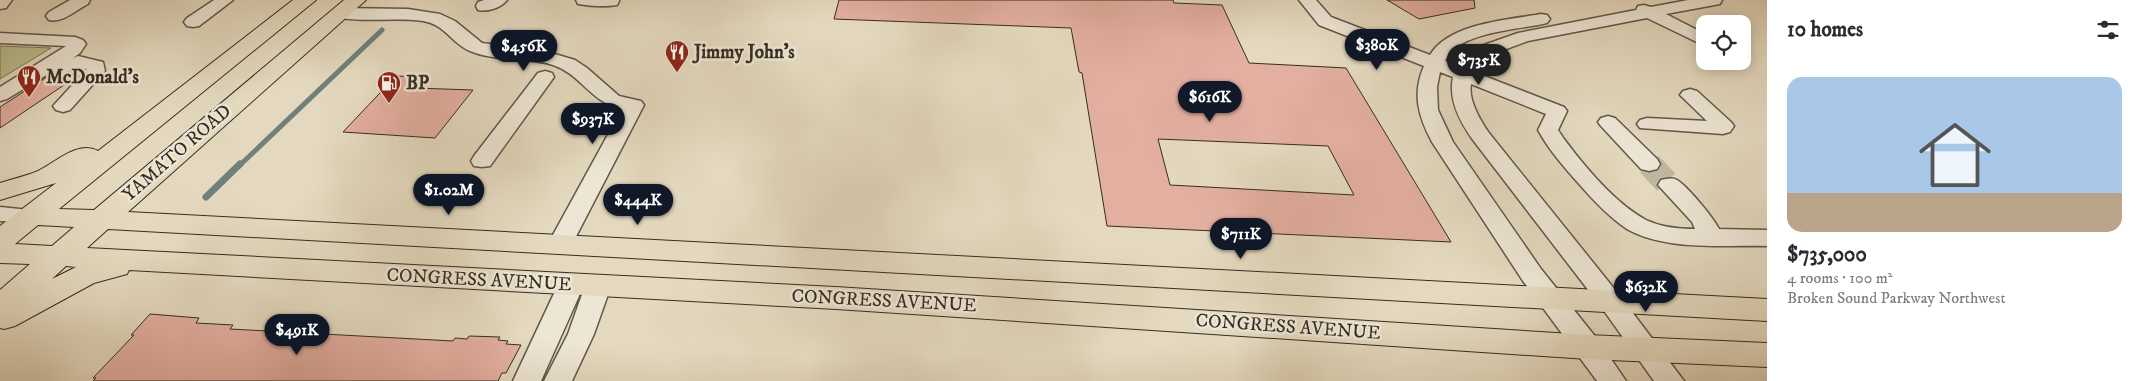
<!DOCTYPE html>
<html lang="en">
<head>
<meta charset="utf-8">
<style>
	body { margin:0; font-family:"IM FELL DW Pica",serif; background:#f7f7f7; color:#2b2b33; height:100vh; display:flex; flex-direction:column; font-size:19px; white-space:nowrap }
	* { box-sizing:border-box; margin:0 }
	p { font-size:16px; color:#7c7c81 }
	.icon { flex:none; width:28px; height:28px; fill:none; stroke:currentColor; stroke-width:2; stroke-linecap:round; stroke-linejoin:round }
	.map { position:relative; flex:1; overflow:hidden }
	.side { display:flex; flex-direction:column; background:#fff; width:375px }
	.side>* { flex:none }
	.buttons { position:absolute; left:1696px; top:15px; display:grid; gap:10px }
	.buttons a { display:grid; place-items:center; width:55px; height:55px; border-radius:10px; background:#fff; box-shadow:0 2px 12px #0003; font-size:25px }
	.price { position:absolute; translate:-50% -42px; padding:0 11px; border-radius:18px; background:#111827; color:#fff; font-size:16px; line-height:32px; filter:drop-shadow(0 1px 2px #0008) }
	.price::after { content:''; position:absolute; left:50%; top:30px; width:15px; height:11px; margin-left:-8px; background:inherit; clip-path:polygon(0 0,100% 0,50% 100%) }
	.price.selected { background:#222; color:#fff }
	ul { padding:0; list-style:none }
	li { display:grid; align-content:center; gap:10px; height:265px; padding:0 20px }
	li span { display:grid; place-items:center; height:155px; border-radius:15px; color:#555 }
	li>.icon { margin-inline-start:auto }
	span .icon { width:90px; height:90px; fill:#fffc; stroke-width:1 }
	li b { font-size:21px }
	h2 { display:flex; justify-content:space-between; align-items:center; height:60px; padding:0 20px; font-size:21px }
	main { display:flex; flex:1; min-height:0 }
	.map>svg:first-child { display:block }
	.green { fill:#bbbd8d; stroke:#787558 }
	.lines { fill:none; stroke-linecap:round; stroke-linejoin:round }
	.stream-far1 { stroke:#6f817c; stroke-width:5 }
	.stream { stroke:#6f817c; stroke-width:7 }
	.building { fill:#e3afa1; stroke:#352d23; fill-rule:evenodd }
	.minor-tunnel-far1 { stroke:#c1b7a0; stroke-width:19; stroke-dasharray:19 9; stroke-linecap:butt }
	.minor-tunnel { stroke:#c1b7a0; stroke-width:25; stroke-dasharray:25 12; stroke-linecap:butt }
	.minor-casing { stroke:#61584a; stroke-width:3 }
	.major-casing { stroke:#352d23; stroke-width:2 }
	.minor { fill:#ede6d5; fill-rule:evenodd }
	.major { fill:#e4d9bf; fill-rule:evenodd }
	.labels { text-anchor:middle; dominant-baseline:central; stroke-width:5; stroke-linejoin:round; paint-order:stroke }
	.poi-label { font-size:19px; font-weight:bold; fill:#352d23; stroke:#ede6d5; text-anchor:start }
	.street-label { font-size:19px; fill:#352d23; stroke:#ede6d5 }
</style>
</head>
<body>
<main>
<div class="map">
<svg width="1767" height="381" viewBox="0 0 1767 381">
	<rect width="100%" height="100%" fill="#e4d9bf"/>
	<filter id="stains"><feTurbulence type="fractalNoise" baseFrequency=".004" numOctaves="4"/><feColorMatrix values="0 0 0 0 .2 0 0 0 0 .09 0 0 0 0 .02 0 0 0 .5 -.17"/></filter>
	<radialGradient id="worn" r=".72"><stop offset=".6" stop-color="#630" stop-opacity="0"/><stop offset="1" stop-color="#630" stop-opacity=".3"/></radialGradient>
	<!-- green -->
	<path class="green" d="M 0,46 L 51,48 L 0,79 Z"/>
	<g class="lines">
		<!-- stream-far1 -->
		<path class="stream-far1" d="M 239,166 L 382,30"/>
		<!-- stream -->
		<path class="stream" d="M 206,197 L 240,164"/>
	</g>
	<!-- building -->
	<path class="building" d="M 839,0 L 1173,0 L 1174,3 L 1222,5 L 1249,63 L 1346,68 L 1451,242 L 1107,226 L 1082,73 L 1079,72 L 1071,28 L 834,19 ZM 1158,139 L 1328,146 L 1354,195 L 1170,185 Z
		M 1387,0 L 1474,0 L 1475,8 L 1419,19 Z
		M 48,76 L 76,77 L 0,128 L 0,107 Z
		M 396,76 L 424,77 L 415,88 L 473,90 L 435,138 L 343,132 Z
		M 150,314 L 199,318 L 196,323 L 233,325 L 230,329 L 453,341 L 455,338 L 467,339 L 469,336 L 500,337 L 498,340 L 508,341 L 506,344 L 521,345 L 506,373 L 502,373 L 498,381 L 93,381 L 96,378 L 93,378 L 134,335 L 131,335 Z"/>
	<g class="lines">
		<!-- minor-tunnel-far1 -->
		<path class="minor-tunnel-far1" d="M 1649,164 L 1651,166"/>
		<!-- minor-tunnel -->
		<path class="minor-tunnel" d="M 1649,164 L 1669,185"/>
		<!-- minor casing -->
		<g class="minor-casing">
			<path id="minor" d="M 0,0 L 12,0 L 6,8 L 0,9 Z
				M 70,0 L 90,0 L 88,4 C 76,10 63,23 49,20 L 46,16 L 49,12 Z
				M 214,0 L 233,0 L 199,26 L 193,27 L 187,26 L 184,22 L 187,18 Z
				M 484,0 L 507,0 C 501,8 487,12 478,10 L 476,6 L 478,2 Z
				M 576,0 L 619,0 L 619,1 L 617,5 C 605,7 590,6 578,4 Z
				M 1299,0 L 1316,0 L 1331,17 L 1430,55 C 1449,23 1508,20 1541,14 L 1547,15 L 1550,19 L 1547,23 C 1519,30 1458,31 1445,61 L 1459,66 L 1481,46 L 1518,33 L 1636,10 L 1638,6 L 1644,5 L 1651,7 L 1688,0 L 1722,0 L 1720,4 L 1666,14 L 1705,34 L 1705,46 L 1647,18 L 1528,41 L 1493,54 L 1474,72 L 1564,107 L 1567,111 L 1558,130 L 1564,139 C 1584,166 1616,204 1646,220 C 1661,227 1678,229 1695,229 L 1692,222 L 1658,185 L 1661,180 C 1666,179 1672,177 1677,180 C 1688,187 1713,217 1719,229 L 1767,230 L 1767,246 C 1724,245 1665,251 1627,229 C 1609,217 1594,201 1580,185 C 1564,167 1549,150 1538,130 L 1546,114 L 1471,84 C 1468,100 1480,120 1489,133 L 1620,296 L 1684,381 L 1654,381 L 1602,308 L 1473,140 C 1460,122 1448,100 1453,77 L 1440,72 L 1437,87 L 1438,110 L 1453,142 L 1541,269 L 1598,340 L 1626,381 L 1597,381 L 1523,281 L 1432,142 C 1418,116 1412,93 1424,66 L 1319,25 Z
				M 341,8 L 408,9 L 440,14 L 455,21 L 482,43 L 548,52 L 575,60 L 587,68 L 619,96 L 641,101 L 644,105 L 569,250 L 560,252 L 551,250 L 548,244 L 622,109 C 591,103 581,74 553,65 C 526,56 496,62 470,51 C 451,43 446,25 423,21 C 394,17 362,23 335,17 L 332,13 L 335,9 Z
				M 0,33 L 75,37 L 83,40 L 86,44 L 80,53 L 73,58 L 78,56 L 103,62 L 105,71 L 70,110 L 63,112 L 56,110 L 53,106 L 87,69 C 73,66 61,77 48,74 L 7,99 L 0,101 L 0,87 L 66,46 L 0,43 Z
				M 545,71 L 552,73 L 554,77 L 490,166 L 482,167 L 474,166 L 471,161 L 474,156 L 538,73 Z
				M 1690,89 L 1697,91 L 1731,122 L 1734,126 L 1730,132 L 1723,134 L 1640,128 L 1637,124 L 1640,120 L 1647,118 L 1707,121 L 1680,95 L 1683,91 Z
				M 1608,116 L 1615,118 L 1657,159 L 1660,164 L 1657,169 L 1649,171 L 1641,169 L 1601,126 L 1598,122 L 1601,118 Z
				M 0,207 L 40,211 L 44,216 L 40,221 L 32,223 L 0,221 Z
				M 571,276 L 580,279 L 584,285 L 541,381 L 513,381 L 558,285 L 562,279 Z
				M 598,277 L 607,280 L 611,286 L 594,334 L 572,381 L 544,381 L 568,334 L 585,286 L 589,280 Z"/>
		</g>
		<!-- major casing -->
		<g class="major-casing">
			<path id="major" d="M 293,0 L 316,0 L 59,209 L 94,210 L 344,0 L 366,0 L 128,212 L 1767,299 L 1767,321 L 108,229 L 87,248 L 836,287 L 1588,335 L 1767,343 L 1767,367 L 1588,359 L 836,309 L 129,270 L 127,274 L 94,283 L 15,326 L 4,329 L 0,328 L 0,290 L 30,264 L 0,263 L 0,226 L 56,183 L 0,200 L 0,183 C 12,179 26,176 38,171 C 55,163 78,140 98,151 ZM 38,225 L 74,227 L 52,246 L 15,244 ZM 66,266 L 76,267 L 52,279 Z"/>
		</g>
		<!-- minor -->
		<use href="#minor" class="minor"/>
		<!-- major -->
		<use href="#major" class="major"/>
	</g>
	<!-- icons -->
	<defs>
		<g id="restaurant-pin" transform="scale(1.25)"><path d="M0 17L-7.5 6A9.5 9.5 0 1 1 7.5 6Z" fill="#8f2418" stroke="#ede6d5"/><path d="M-5-6h1v4h1v-4h1v4h1v-4h1v5L-1.5 .5V6h-2V.5L-5-1ZM5-6V6H3V1.5H1.5Q1.5-4 5-6Z" fill="#fff"/></g>
		<g id="fuel-pin" transform="scale(1.25)"><path d="M0 17L-7.5 6A9.5 9.5 0 1 1 7.5 6Z" fill="#8f2418" stroke="#ede6d5"/><path d="M-5.5-6h7V0h2V4h1.3V-2.5L3-4.5l.8-.8L6-3V5H2.5V1h-1V6h-7ZM-4.2-4.7v3.2H.2V-4.7Z" fill="#fff"/></g>
	</defs>
	<g fill-rule="evenodd">
		<use href="#restaurant-pin" x="677" y="52"/>
		<use href="#restaurant-pin" x="29" y="77"/>
		<use href="#fuel-pin" x="389" y="83"/>
	</g>
	<g class="labels">
		<!-- poi labels -->
		<g class="poi-label">
			<text x="694" y="52">Jimmy John's</text>
			<text x="46" y="77">McDonald's</text>
			<text x="406" y="83">BP</text>
		</g>
		<!-- street labels -->
		<g class="street-label">
			<text transform="translate(177 153) rotate(-41)">YAMATO ROAD</text>
			<text transform="translate(479 280) rotate(3)">CONGRESS AVENUE</text>
			<text transform="translate(884 301) rotate(3)">CONGRESS AVENUE</text>
			<text transform="translate(1288 327) rotate(4)">CONGRESS AVENUE</text>
		</g>
	</g>
	<rect width="100%" height="100%" filter="url(#stains)"/>
	<rect width="100%" height="100%" fill="url(#worn)"/>
</svg>
<div class="buttons">
<a><svg class="icon" aria-label="locate" viewBox="0 0 24 24"><circle cx="12" cy="12" r="6"/><path d="M12 2v4M12 18v4M2 12h4M18 12h4"/></svg></a>
</div>
<b class="price" style="left:1377px;top:71px">$380K</b>
<b class="price" style="left:524px;top:72px">$456K</b>
<b class="price selected" style="left:1479px;top:86px">$735K</b>
<b class="price" style="left:1210px;top:123px">$616K</b>
<b class="price" style="left:593px;top:145px">$937K</b>
<b class="price" style="left:449px;top:216px">$1.02M</b>
<b class="price" style="left:638px;top:226px">$444K</b>
<b class="price" style="left:1241px;top:260px">$711K</b>
<b class="price" style="left:1646px;top:313px">$632K</b>
<b class="price" style="left:297px;top:356px">$491K</b>
</div>
<section class="side">
<h2>10 homes<svg class="icon" aria-label="filters" viewBox="0 0 24 24"><path d="M4 7h16M4 17h16"/><circle cx="9" cy="7" r="2"/><circle cx="15" cy="17" r="2"/></svg></h2>
<ul>
<li><span style="background:linear-gradient(#a9c7e8 75%,#b9a48a 0)"><svg class="icon" aria-label="home" viewBox="0 0 24 24"><path d="M3 11l9-7 9 7M6 9v11h12V9"/></svg></span><div><b>$735,000</b><p>4 rooms · 100 m²</p><p>Broken Sound Parkway Northwest</p></div></li>
</ul>
</section>
</main>
</body>
</html>
